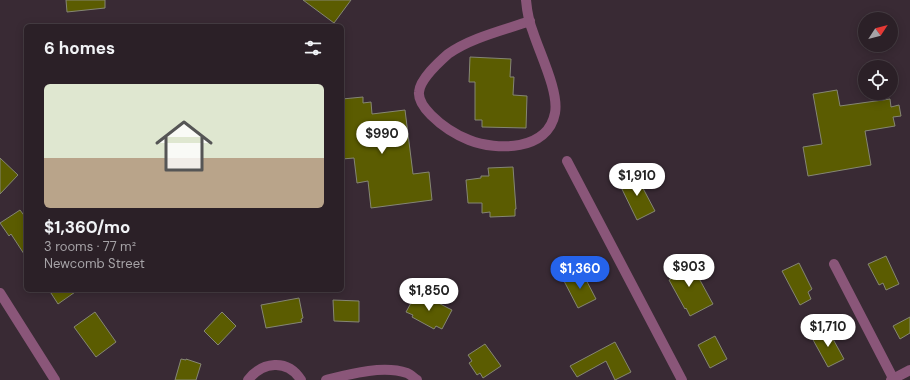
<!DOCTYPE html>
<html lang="en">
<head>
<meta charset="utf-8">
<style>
	body { margin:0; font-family:"DM Sans",sans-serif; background:#33282f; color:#f1f3f6; height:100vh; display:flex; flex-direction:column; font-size:15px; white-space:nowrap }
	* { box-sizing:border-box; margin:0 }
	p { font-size:13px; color:#a6a3a7 }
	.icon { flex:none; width:22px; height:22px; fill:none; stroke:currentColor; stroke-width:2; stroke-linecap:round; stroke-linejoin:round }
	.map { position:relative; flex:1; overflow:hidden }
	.details { position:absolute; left:24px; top:24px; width:320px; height:268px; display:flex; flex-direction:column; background:#2b2027; border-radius:6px; box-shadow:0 2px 10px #0003,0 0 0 1px #473e44 }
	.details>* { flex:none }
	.needle { width:26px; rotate:54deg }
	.fabs { position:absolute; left:858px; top:12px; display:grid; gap:8px }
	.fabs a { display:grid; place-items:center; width:40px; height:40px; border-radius:50%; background:#2b2027; box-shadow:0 2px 10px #0003,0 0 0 1px #473e44; font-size:20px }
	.price { position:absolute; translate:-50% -34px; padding:0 9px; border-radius:14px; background:#fff; color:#222; font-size:13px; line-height:26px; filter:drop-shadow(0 1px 2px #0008) }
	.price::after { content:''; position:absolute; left:50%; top:24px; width:12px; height:9px; margin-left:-6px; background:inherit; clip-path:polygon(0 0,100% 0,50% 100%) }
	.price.selected { background:#2563eb; color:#fff }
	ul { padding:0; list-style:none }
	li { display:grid; align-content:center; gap:8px; height:212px; padding:0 20px }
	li+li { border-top:1px solid #473e44 }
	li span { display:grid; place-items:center; height:124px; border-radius:6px; color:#555 }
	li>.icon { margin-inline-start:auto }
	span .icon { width:72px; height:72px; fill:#fffc; stroke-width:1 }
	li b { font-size:17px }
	h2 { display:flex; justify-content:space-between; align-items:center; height:48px; padding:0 20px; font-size:17px }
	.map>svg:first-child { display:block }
	.building { fill:#5b5c01; stroke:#858674 }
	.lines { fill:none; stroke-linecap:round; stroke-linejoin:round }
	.minor { stroke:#8a5679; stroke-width:10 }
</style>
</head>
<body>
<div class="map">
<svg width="910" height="380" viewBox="0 0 910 380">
	<rect width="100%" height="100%" fill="#392a34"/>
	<!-- building -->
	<path class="building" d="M 66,0 L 105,0 L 105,8 L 67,12 Z
		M 303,0 L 351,0 L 334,23 Z
		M 470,57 L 511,59 L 510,77 L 514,77 L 513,95 L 527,96 L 526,128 L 482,127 L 482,120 L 475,120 L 475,82 L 469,82 Z
		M 837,90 L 840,106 L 890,99 L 891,107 L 899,105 L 901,116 L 893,117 L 895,126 L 865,131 L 871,165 L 808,176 L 803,147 L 822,144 L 813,94 Z
		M 363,97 L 363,103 L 371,102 L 372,114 L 405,110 L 413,174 L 429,172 L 432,200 L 371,208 L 368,181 L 357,183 L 354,158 L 342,159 L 342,99 Z
		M 0,158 L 18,175 L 0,194 Z
		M 513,167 L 516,209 L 515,209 L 515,216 L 490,217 L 490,212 L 482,213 L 482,203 L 468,203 L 466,180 L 481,178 L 481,176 L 489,176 L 488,168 Z
		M 636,175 L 655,211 L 637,220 L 619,183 Z
		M 20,210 L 26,218 L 26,257 L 11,234 L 9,236 L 0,223 Z
		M 886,256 L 899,284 L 886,290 L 883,283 L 879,285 L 868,264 Z
		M 689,260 L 713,304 L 690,316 L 686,308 L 685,309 L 669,280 L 671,279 L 667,271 Z
		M 799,263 L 812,289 L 808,292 L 811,299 L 800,305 L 782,271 Z
		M 582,272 L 596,299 L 578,308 L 564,281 Z
		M 49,290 L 78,290 L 58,304 Z
		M 417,292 L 452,310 L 442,329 L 436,326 L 434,329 L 412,317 L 413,315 L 406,312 Z
		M 299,298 L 303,318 L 301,319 L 302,322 L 266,328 L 261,305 Z
		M 333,300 L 359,301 L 359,322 L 334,321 Z
		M 95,312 L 116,342 L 96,357 L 74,327 Z
		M 222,312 L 236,326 L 218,345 L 204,331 Z
		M 910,317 L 910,333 L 900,339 L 893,326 Z
		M 828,330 L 844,359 L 828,367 L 812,338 Z
		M 715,336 L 727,359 L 710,368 L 698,345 Z
		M 615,342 L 631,372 L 615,380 L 606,361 L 577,377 L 570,366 Z
		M 485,344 L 501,366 L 483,378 L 480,373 L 477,375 L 469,363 L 472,361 L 468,355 Z
		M 181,359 L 186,360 L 186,359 L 201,364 L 196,380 L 175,380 Z"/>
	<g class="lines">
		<!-- minor -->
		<path class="minor" d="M 526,0 C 527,11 529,22 533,32 C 540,54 559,92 555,113 C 548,151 497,151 469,140 C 454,134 442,126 431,115 C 425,109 418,101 419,92 C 420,79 439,62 448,54 C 470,38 504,30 530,21
			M 567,161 L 682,380
			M 834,264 L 894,380
			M 0,293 L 55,380
			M 248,380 C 262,362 287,358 301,380
			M 326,380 C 350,374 383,365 407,373 C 410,374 414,378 417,380
			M 891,380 L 910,370"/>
	</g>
</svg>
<div class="fabs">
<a><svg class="needle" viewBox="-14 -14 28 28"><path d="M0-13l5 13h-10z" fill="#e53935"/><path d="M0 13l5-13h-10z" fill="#a6a3a7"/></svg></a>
<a><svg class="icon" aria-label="locate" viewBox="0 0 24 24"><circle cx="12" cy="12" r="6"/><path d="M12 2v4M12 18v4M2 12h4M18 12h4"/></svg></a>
</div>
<b class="price" style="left:382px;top:155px">$990</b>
<b class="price" style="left:637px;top:197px">$1,910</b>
<b class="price" style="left:689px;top:288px">$903</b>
<b class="price selected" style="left:580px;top:290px">$1,360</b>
<b class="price" style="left:429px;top:312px">$1,850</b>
<b class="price" style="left:828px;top:348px">$1,710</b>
<section class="details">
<h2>6 homes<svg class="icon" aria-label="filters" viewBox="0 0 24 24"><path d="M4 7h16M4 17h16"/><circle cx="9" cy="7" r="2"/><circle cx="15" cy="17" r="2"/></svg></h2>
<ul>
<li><span style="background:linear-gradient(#dfe7d0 60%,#b9a48a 0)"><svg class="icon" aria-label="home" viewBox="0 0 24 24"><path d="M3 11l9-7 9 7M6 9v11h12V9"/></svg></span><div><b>$1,360/mo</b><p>3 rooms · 77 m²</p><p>Newcomb Street</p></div></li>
</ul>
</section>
</div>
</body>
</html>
